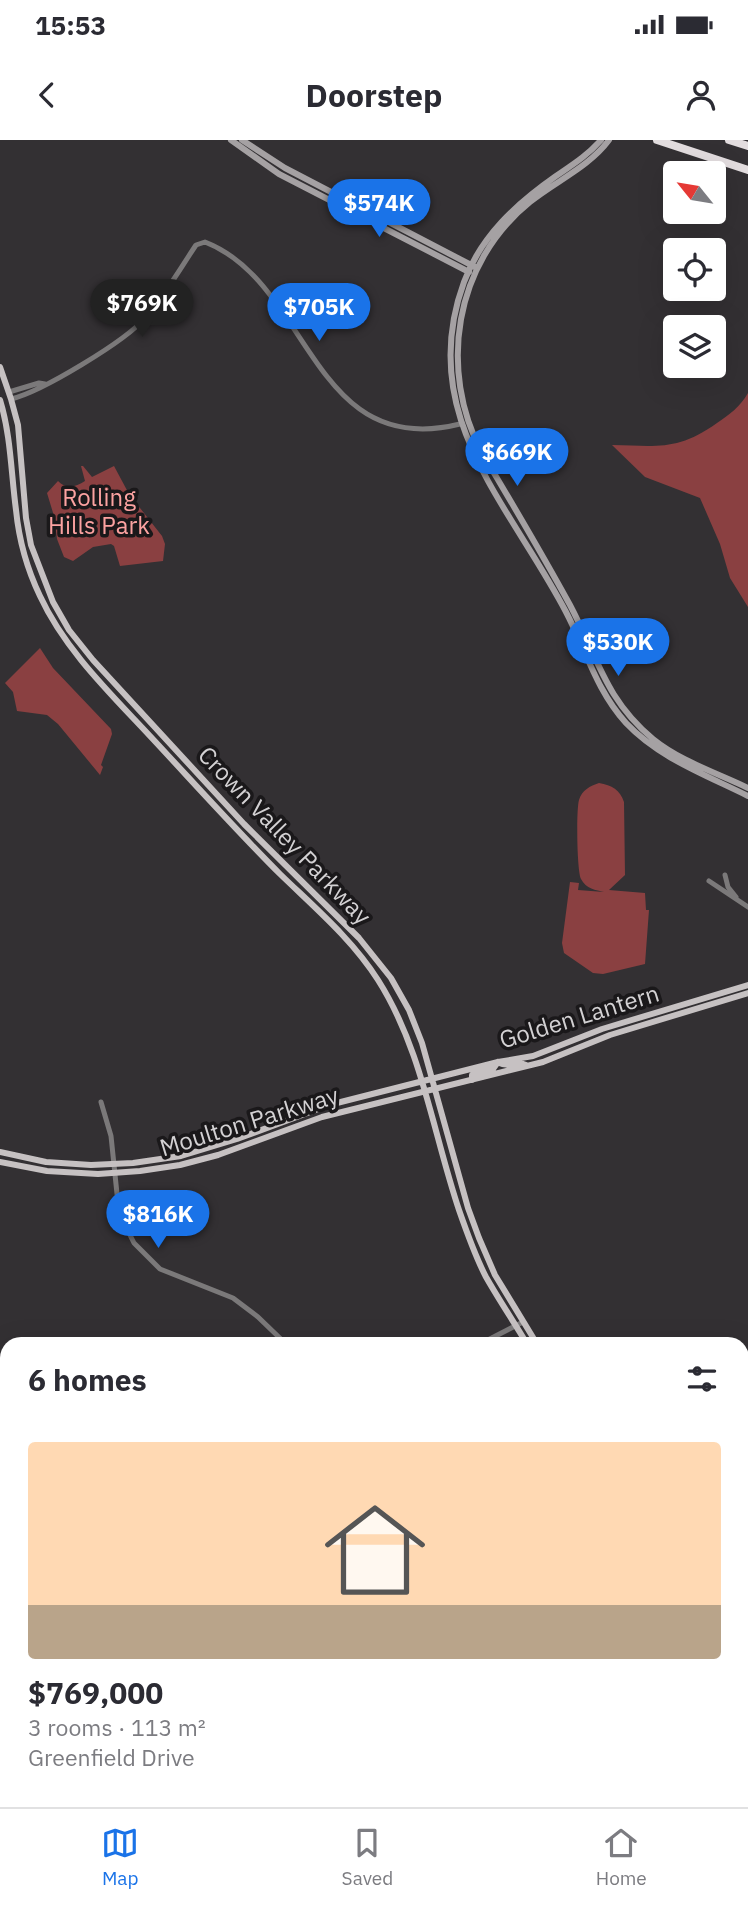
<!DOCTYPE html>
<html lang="en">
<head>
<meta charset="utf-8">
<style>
	body { margin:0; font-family:"IBM Plex Sans",sans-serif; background:#f2f2f3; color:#2b2b33; height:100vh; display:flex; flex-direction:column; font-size:26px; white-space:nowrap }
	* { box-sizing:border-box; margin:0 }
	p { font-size:23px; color:#7c7c81 }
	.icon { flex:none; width:38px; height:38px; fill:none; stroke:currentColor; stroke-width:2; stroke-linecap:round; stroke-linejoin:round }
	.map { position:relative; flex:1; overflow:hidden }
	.sheet { position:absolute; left:0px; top:1197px; width:749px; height:471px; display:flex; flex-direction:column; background:#fff; border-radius:21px 21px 0 0; box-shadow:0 7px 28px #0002 }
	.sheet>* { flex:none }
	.needle { width:46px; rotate:300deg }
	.tools { position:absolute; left:663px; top:21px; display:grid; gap:14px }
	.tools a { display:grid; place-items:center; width:63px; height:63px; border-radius:7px; background:#fff; box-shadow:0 7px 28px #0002; font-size:35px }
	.price { position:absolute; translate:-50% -60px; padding:0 16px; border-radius:24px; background:#1a73e8; color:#fff; font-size:23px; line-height:46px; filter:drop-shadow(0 2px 4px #0008) }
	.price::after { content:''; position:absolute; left:50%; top:42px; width:21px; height:16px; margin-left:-10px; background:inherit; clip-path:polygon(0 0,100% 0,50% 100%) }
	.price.active { background:#222; color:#fff }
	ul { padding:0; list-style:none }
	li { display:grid; align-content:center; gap:14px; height:371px; padding:0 28px }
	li+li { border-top:2px solid #e1e1e2 }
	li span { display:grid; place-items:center; height:217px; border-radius:7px; color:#555 }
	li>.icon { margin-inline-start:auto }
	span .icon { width:126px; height:126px; fill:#fffc; stroke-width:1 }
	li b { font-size:30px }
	h2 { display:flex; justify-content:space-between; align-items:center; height:84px; padding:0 28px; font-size:30px }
	.status { display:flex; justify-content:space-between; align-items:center; height:49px; padding:0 35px; background:#fff; direction:ltr }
	.status svg { height:19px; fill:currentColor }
	header { display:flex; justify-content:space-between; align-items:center; height:91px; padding:0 28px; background:#fff; font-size:32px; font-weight:700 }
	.tab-bar { display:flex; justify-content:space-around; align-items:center; height:98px; border-top:2px solid #e1e1e2; background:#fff; font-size:19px; color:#7c7c81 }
	.tab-bar a { display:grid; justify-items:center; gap:4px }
	.tab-bar .active { color:#1a73e8 }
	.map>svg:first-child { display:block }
	.green { fill:#8a4041 }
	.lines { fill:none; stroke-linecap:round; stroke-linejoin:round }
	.stream { stroke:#647abb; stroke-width:2 }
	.tertiary { stroke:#7b797a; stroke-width:5 }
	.secondary { stroke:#a5a1a3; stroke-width:6 }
	.primary { stroke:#c6c1c2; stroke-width:6 }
	.motorway { stroke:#e3dddf; stroke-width:8 }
	.labels { text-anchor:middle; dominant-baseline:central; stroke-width:7; stroke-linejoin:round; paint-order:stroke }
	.park-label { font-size:24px; fill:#fca2a1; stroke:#1a181a }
	.street-label { font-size:24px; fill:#d3d1d3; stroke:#1a181a }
</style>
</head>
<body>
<div class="status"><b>15:53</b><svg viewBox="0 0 49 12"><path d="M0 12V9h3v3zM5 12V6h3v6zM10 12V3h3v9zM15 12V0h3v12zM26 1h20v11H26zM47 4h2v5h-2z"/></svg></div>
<header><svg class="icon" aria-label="back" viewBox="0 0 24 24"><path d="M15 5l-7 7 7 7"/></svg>Doorstep<svg class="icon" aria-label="person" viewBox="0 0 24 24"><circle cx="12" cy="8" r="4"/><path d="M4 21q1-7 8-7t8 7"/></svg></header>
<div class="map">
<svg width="748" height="1667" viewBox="0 0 748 1667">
	<rect width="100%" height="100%" fill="#333033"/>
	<!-- green -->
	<path class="green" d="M 748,253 L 748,467 L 730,438 L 720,404 L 700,358 L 645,337 L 612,305 C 657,306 678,311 717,283 C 730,274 740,267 748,253 Z
		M 81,326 L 83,326 L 92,337 L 114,326 L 129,354 L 162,396 L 165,404 L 163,421 L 120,426 L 114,406 L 111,404 L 93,407 L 73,421 L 64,417 L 57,399 L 54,376 L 47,353 L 58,341 C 66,350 76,347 85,341 Z
		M 40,508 L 53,528 L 111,589 L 112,594 L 101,625 L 103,627 L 100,635 L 58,584 L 47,575 L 17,571 L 13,552 L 5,543 Z
		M 599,643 C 612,645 620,650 624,662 L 625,735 L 609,750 L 645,753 L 646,770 L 649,770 L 645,824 L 603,834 L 593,833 L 564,813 L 562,803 L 570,742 L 579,743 L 578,750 L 604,752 C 596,750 586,749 581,739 C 577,731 576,670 579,660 C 582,650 590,646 599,643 Z
		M 0,1379 L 7,1382 L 7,1654 L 0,1650 Z
		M 18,1661 L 259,1661 L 246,1667 L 29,1667 Z"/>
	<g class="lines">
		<!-- stream -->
		<path class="stream" d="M 310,1661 L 317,1667"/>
		<!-- tertiary -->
		<path class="tertiary" d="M 9,252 L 39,243 L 45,244
			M 11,259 C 41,252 126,201 146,177 C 165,155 180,129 196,105 L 205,102 C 311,143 311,321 460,284
			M 725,735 L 728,747 L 736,757
			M 709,741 L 748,767
			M 101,962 L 111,996 L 119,1073 L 134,1103 L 160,1129 L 233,1158 L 258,1177 L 286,1204
			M 480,1204 L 523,1182
			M 742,1330 L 748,1328"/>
		<!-- secondary -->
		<path class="secondary" d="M 231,0 L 279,34 L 469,132
			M 242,0 L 285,28 L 475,127
			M 601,0 C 588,15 572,25 556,36 C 516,64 481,96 464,142 C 415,275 509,363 566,472 C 586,510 596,550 626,583 C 659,618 706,635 748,656
			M 609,0 C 589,27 556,41 530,62 C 454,123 438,230 482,313 C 512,363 542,414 570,465 C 598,518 605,559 653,599 C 680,621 717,633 748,648
			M 0,1365 L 7,1368
			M 0,1375 L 7,1378"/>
		<!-- primary -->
		<path class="primary" d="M 0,227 L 11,259 L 18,285 L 26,378 L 31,405 L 53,462 L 69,490 L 93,520 L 244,684 L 359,798 L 391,838 L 409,870 L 422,903 L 468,1068 L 479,1098 L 495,1135 L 537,1204
			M 0,260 C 11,296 11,333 16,370 C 19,400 27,429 40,456 C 65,510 110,553 150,596 C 193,642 235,689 280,734 C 314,767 352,799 378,840 C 422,909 433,993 459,1070 C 467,1093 475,1116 486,1137 C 499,1160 514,1182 527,1204
			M 499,923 C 508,928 517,921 526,925
			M 472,940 L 472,935 L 493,929 L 498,922
			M 0,1012 L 46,1022 L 91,1025 L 133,1023 L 181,1016 L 237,999 L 329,965 L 498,922 L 533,916 L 602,889 L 748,845
			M 0,1022 L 47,1031 L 98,1034 L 140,1031 L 180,1025 L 218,1015 L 322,977 L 543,922 L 610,895 L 748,853
			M 685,1661 L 687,1667
			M 695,1661 L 697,1667"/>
		<!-- motorway -->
		<path class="motorway" d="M 657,0 L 748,30
			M 729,0 L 748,6"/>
	</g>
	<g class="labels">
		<!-- park labels -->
		<g class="park-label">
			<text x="99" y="357">Rolling<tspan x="99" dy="28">Hills Park</tspan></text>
		</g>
		<!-- street labels -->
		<g class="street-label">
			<text transform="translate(285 695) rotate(46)">Crown Valley Parkway</text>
			<text transform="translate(579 876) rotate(-17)">Golden Lantern</text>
			<text transform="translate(249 981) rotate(-17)">Moulton Parkway</text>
		</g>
	</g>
</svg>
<div class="tools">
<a><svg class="needle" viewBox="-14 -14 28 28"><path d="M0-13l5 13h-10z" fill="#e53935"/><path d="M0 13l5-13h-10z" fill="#7c7c81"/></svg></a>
<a><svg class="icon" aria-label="locate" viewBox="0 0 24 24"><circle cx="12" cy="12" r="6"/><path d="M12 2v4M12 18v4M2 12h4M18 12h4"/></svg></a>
<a><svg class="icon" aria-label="layers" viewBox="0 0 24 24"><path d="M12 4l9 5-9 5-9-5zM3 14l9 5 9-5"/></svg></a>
</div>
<b class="price" style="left:379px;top:99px">$574K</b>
<b class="price active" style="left:142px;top:199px">$769K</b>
<b class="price" style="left:319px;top:203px">$705K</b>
<b class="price" style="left:517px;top:348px">$669K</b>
<b class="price" style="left:618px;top:538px">$530K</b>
<b class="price" style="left:158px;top:1110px">$816K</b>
<section class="sheet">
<h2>6 homes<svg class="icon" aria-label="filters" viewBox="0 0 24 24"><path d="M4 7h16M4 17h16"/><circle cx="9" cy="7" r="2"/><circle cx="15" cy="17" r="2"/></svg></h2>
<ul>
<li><span style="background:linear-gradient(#ffd9b3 75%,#b9a48a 0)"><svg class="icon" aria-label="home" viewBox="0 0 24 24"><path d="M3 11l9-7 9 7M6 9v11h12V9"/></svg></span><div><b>$769,000</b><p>3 rooms · 113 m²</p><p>Greenfield Drive</p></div></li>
</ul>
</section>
</div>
<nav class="tab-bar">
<a class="active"><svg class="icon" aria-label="map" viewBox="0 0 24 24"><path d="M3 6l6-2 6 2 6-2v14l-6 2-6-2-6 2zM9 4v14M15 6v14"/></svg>Map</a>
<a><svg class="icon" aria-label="saved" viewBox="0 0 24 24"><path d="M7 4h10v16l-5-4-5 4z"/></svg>Saved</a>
<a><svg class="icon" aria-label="home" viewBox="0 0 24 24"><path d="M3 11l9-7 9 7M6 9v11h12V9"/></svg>Home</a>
</nav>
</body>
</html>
